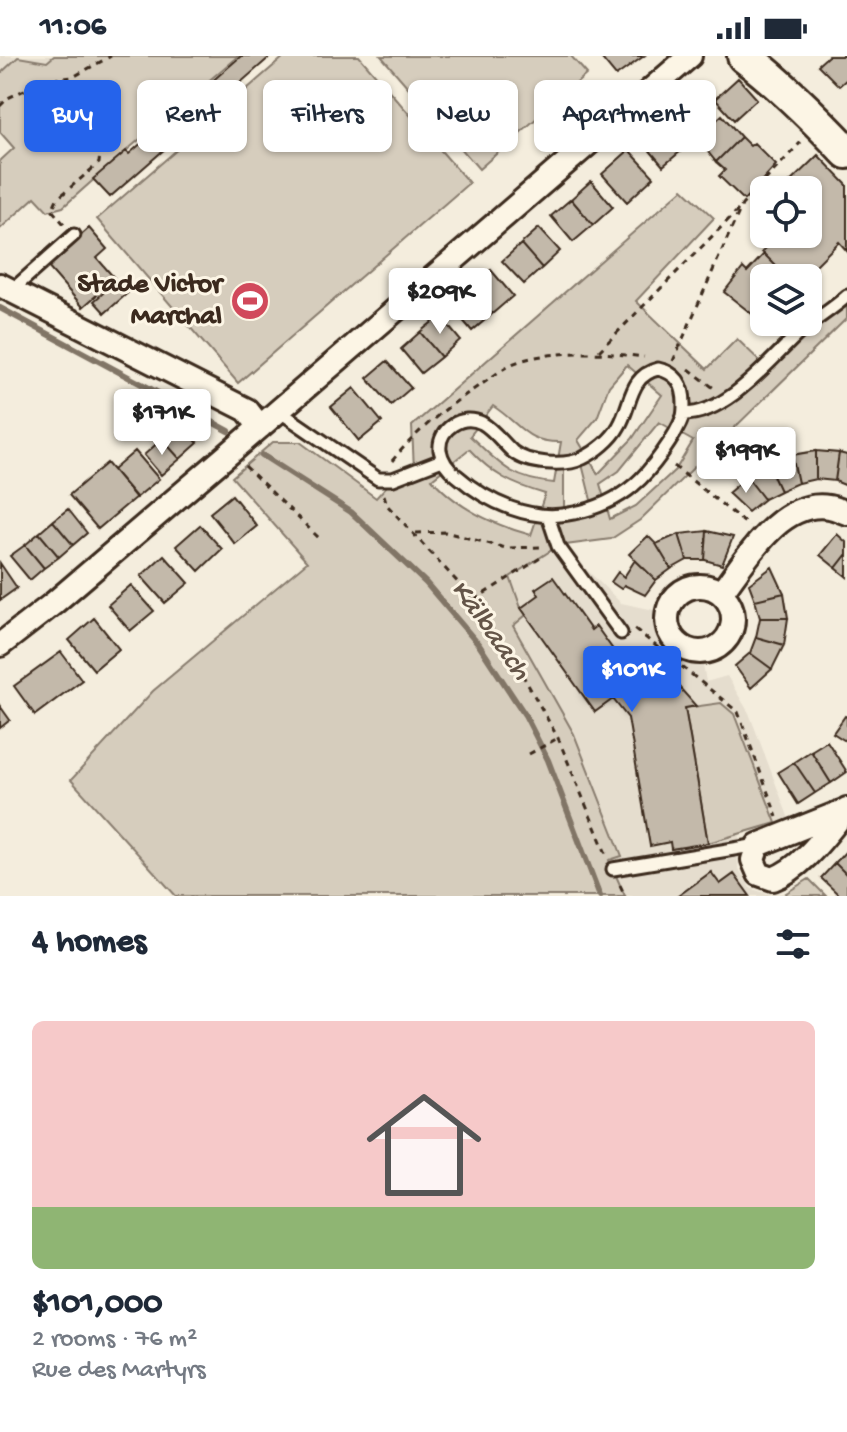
<!DOCTYPE html>
<html lang="en">
<head>
<meta charset="utf-8">
<style>
	body { margin:0; font-family:"Gochi Hand",sans-serif; background:#f2f2f3; color:#1f2937; height:100vh; display:flex; flex-direction:column; font-size:30px; white-space:nowrap }
	* { box-sizing:border-box; margin:0 }
	p { font-size:26px; color:#747a83 }
	.icon { flex:none; width:44px; height:44px; fill:none; stroke:currentColor; stroke-width:2; stroke-linecap:round; stroke-linejoin:round }
	.map { position:relative; height:840px; overflow:hidden }
	.drawer { display:flex; flex-direction:column; background:#fff; flex:1 }
	.drawer>* { flex:none }
	.top-card { position:absolute; left:24px; top:24px; width:800px; height:72px; display:flex; gap:16px }
	.buttons { position:absolute; left:750px; top:120px; display:grid; gap:16px }
	.buttons a { display:grid; place-items:center; width:72px; height:72px; border-radius:12px; background:#fff; box-shadow:0 2px 6px #0004; font-size:40px }
	.price { position:absolute; translate:-50% -68px; padding:0 18px; border-radius:8px; background:#fff; color:#222; font-size:26px; line-height:52px; filter:drop-shadow(0 2px 4px #0008) }
	.price::after { content:''; position:absolute; left:50%; top:48px; width:24px; height:18px; margin-left:-12px; background:inherit; clip-path:polygon(0 0,100% 0,50% 100%) }
	.price.active { background:#2563eb; color:#fff }
	ul { padding:0; list-style:none }
	li { display:grid; align-content:center; gap:16px; height:424px; padding:0 32px }
	li span { display:grid; place-items:center; height:248px; border-radius:12px; color:#555 }
	li>.icon { margin-inline-start:auto }
	span .icon { width:144px; height:144px; fill:#fffc; stroke-width:1 }
	li b { font-size:34px }
	h2 { display:flex; justify-content:space-between; align-items:center; height:96px; padding:0 32px; font-size:34px }
	.pill { padding:0 28px; border-radius:12px; background:#fff; box-shadow:0 2px 6px #0004; font-size:28px; line-height:72px }
	.pill.active { background:#2563eb; color:#fff }
	.status { display:flex; justify-content:space-between; align-items:center; height:56px; padding:0 40px; background:#fff; direction:ltr }
	.status svg { height:22px; fill:currentColor }
	.map>svg:first-child { display:block }
	.built { fill:#e5ddce }
	.green { fill:#d6cdbd; stroke:#887c6e; stroke-width:2; fill-rule:evenodd }
	.lines { fill:none; stroke-linecap:round; stroke-linejoin:round }
	.stream { stroke:#817466; stroke-width:6 }
	.building { fill:#c3b9aa; stroke:#3b2a1e; stroke-width:2 }
	.lane-casing { stroke:#3b2a1e; stroke-width:17 }
	.street-casing { stroke:#3b2a1e; stroke-width:28 }
	.secondary-casing { stroke:#3b2a1e; stroke-width:38 }
	.path { stroke:#3b2a1e; stroke-width:3; stroke-dasharray:6 6; stroke-linecap:butt }
	.lane { stroke:#fcf5e5; stroke-width:11 }
	.street { stroke:#fcf5e5; stroke-width:22 }
	.secondary { stroke:#fcf5e5; stroke-width:32 }
	.labels { text-anchor:middle; dominant-baseline:central; stroke-width:6; stroke-linejoin:round; paint-order:stroke }
	.poi-label { font-size:28px; font-weight:bold; fill:#3b2a1e; stroke:#fcf5e5; text-anchor:end }
	.water-label { font-size:30px; font-style:italic; fill:#645548; stroke:#fcf5e5 }
</style>
</head>
<body>
<div class="status"><b>11:06</b><svg viewBox="0 0 49 12"><path d="M0 12V9h3v3zM5 12V6h3v6zM10 12V3h3v9zM15 12V0h3v12zM26 1h20v11H26zM47 4h2v5h-2z"/></svg></div>
<div class="map">
<svg width="847" height="840" viewBox="0 0 847 840">
	<rect width="100%" height="100%" fill="#f4eddd"/>
	<filter id="ink" filterUnits="userSpaceOnUse"><feTurbulence type="fractalNoise" baseFrequency=".0125" numOctaves="2"/><feDisplacementMap in="SourceGraphic" scale="16" xChannelSelector="R" yChannelSelector="G"/><feConvolveMatrix kernelMatrix="1 2 1 2 8 2 1 2 1" color-interpolation-filters="sRGB"/></filter>
	<g filter="url(#ink)">
		<!-- built -->
		<path class="built" d="M 0,0 L 54,0 L 47,6 L 18,2 L 0,18 Z
			M 568,489 L 587,514 L 621,547 L 659,555 L 662,575 L 672,591 L 685,600 L 702,603 L 706,626 L 727,620 L 749,657 L 789,763 L 740,777 L 738,811 L 750,832 L 771,839 L 786,837 L 788,840 L 625,840 L 608,803 L 622,800 L 574,678 L 513,570 L 521,552 L 510,521 L 558,490 Z"/>
		<!-- green -->
		<path class="green" d="M 54,0 L 238,0 L 126,95 L 63,151 L 48,155 L 35,141 L 0,173 L 0,105 L 14,92 L 0,76 L 0,18 L 18,1 L 47,6 Z
			M 285,0 L 359,0 L 469,127 L 238,327 L 97,163 Z
			M 381,0 L 571,0 L 587,18 L 479,113 Z
			M 683,133 L 714,162 L 636,245 L 707,313 L 737,283 L 766,311 L 847,240 L 847,262 L 640,464 L 611,483 L 558,490 L 510,521 L 521,552 L 526,559 L 513,570 L 574,678 L 622,800 L 609,804 L 625,840 L 176,840 L 71,724 L 153,635 L 307,506 L 232,421 L 273,386 L 300,386 L 376,442 L 393,423 L 414,414 L 412,370 ZM 627,309 L 662,339 L 632,383 L 598,418 L 578,384 L 597,362 L 609,330 ZM 493,350 C 521,368 525,387 561,386 L 554,427 C 510,423 500,408 470,380 ZM 659,366 L 693,385 L 676,413 L 636,450 L 610,463 L 600,428 L 619,415 ZM 469,393 C 493,419 511,428 545,438 L 531,479 C 494,469 458,453 432,423 ZM 581,404 L 593,452 L 564,459 L 564,407 Z
			M 721,647 L 734,658 L 776,767 L 708,787 L 685,652 Z
			M 809,823 L 826,840 L 788,840 L 786,837 Z"/>
		<g class="lines">
			<!-- stream -->
			<path class="stream" d="M 0,252 L 229,375
				M 262,399 L 351,456 L 426,527 L 479,589 L 525,659 L 548,704 L 600,840"/>
		</g>
		<!-- building -->
		<path class="building" d="M 241,0 L 271,0 L 110,141 L 93,123 L 126,95 L 129,98 Z
			M 606,0 L 644,0 L 616,20 L 602,3 Z
			M 828,0 L 847,0 L 847,23 L 839,30 L 818,9 Z
			M 738,22 L 757,43 L 734,64 L 715,43 Z
			M 671,59 L 693,85 L 663,110 L 641,84 Z
			M 722,59 L 741,81 L 716,106 L 697,82 Z
			M 741,81 L 750,90 L 754,87 L 776,109 L 744,144 L 719,120 L 725,114 L 716,106 Z
			M 629,94 L 654,121 L 627,146 L 602,118 Z
			M 818,99 L 847,129 L 847,195 L 839,186 L 803,222 L 788,222 L 762,196 L 780,178 L 808,178 L 808,134 L 786,134 L 784,132 Z
			M 591,125 L 613,151 L 593,169 L 571,143 Z
			M 571,143 L 593,169 L 573,186 L 551,160 Z
			M 89,172 L 107,193 L 97,202 L 115,223 L 83,251 L 47,210 Z
			M 539,172 L 560,195 L 542,212 L 521,188 Z
			M 521,188 L 542,212 L 524,228 L 502,205 Z
			M 764,198 L 788,222 L 764,222 L 764,266 L 774,266 L 767,273 L 752,258 L 724,236 L 743,212 L 747,216 Z
			M 491,214 L 513,240 L 492,258 L 470,231 Z
			M 119,223 L 130,235 L 105,257 L 94,245 Z
			M 470,231 L 492,258 L 472,275 L 450,249 Z
			M 440,260 L 460,284 L 441,301 L 420,276 Z
			M 420,276 L 441,301 L 421,317 L 401,293 Z
			M 387,305 L 411,332 L 391,349 L 367,322 Z
			M 354,332 L 382,366 L 359,385 L 331,351 Z
			M 180,367 L 198,387 L 180,403 L 162,383 Z
			M 162,383 L 180,403 L 161,419 L 144,399 Z
			M 135,395 L 159,423 L 136,442 L 113,414 Z
			M 816,395 L 816,423 L 798,427 L 792,399 Z
			M 816,395 L 839,397 L 835,425 L 816,423 Z
			M 839,397 L 847,399 L 847,430 L 835,425 Z
			M 792,399 L 798,427 L 780,435 L 768,409 Z
			M 107,407 L 136,441 L 98,473 L 69,439 Z
			M 768,409 L 780,435 L 764,443 L 747,421 Z
			M 747,421 L 764,443 L 748,456 L 728,437 Z
			M 232,439 L 257,470 L 235,488 L 210,457 Z
			M 68,453 L 87,477 L 73,489 L 53,465 Z
			M 53,465 L 73,489 L 59,501 L 39,477 Z
			M 200,469 L 222,493 L 199,515 L 176,490 Z
			M 707,475 L 705,504 L 687,504 L 679,478 Z
			M 707,475 L 733,481 L 722,509 L 705,504 Z
			M 39,477 L 59,501 L 44,512 L 25,489 Z
			M 679,478 L 687,504 L 671,513 L 656,488 Z
			M 837,478 L 847,487 L 847,498 L 836,512 L 820,499 Z
			M 648,480 L 656,488 L 671,513 L 656,524 L 629,498 Z
			M 25,489 L 44,512 L 30,524 L 10,500 Z
			M 847,498 L 847,521 L 836,512 Z
			M 164,499 L 189,527 L 165,547 L 141,520 Z
			M 635,504 L 656,524 L 645,539 L 624,529 L 621,533 L 611,526 L 618,516 L 624,521 Z
			M 0,507 L 17,532 L 0,544 Z
			M 772,511 L 784,537 L 755,544 L 749,528 Z
			M 553,521 L 591,574 L 596,570 L 619,602 L 630,595 L 636,603 L 647,595 L 696,650 L 685,652 L 708,787 L 671,793 L 670,786 L 650,790 L 628,662 L 613,643 L 595,656 L 521,552 L 539,539 L 535,533 Z
			M 131,529 L 154,555 L 130,575 L 108,549 Z
			M 784,537 L 788,562 L 760,562 L 755,544 Z
			M 94,562 L 119,593 L 94,614 L 69,584 Z
			M 760,562 L 788,562 L 784,589 L 756,581 Z
			M 756,581 L 784,589 L 772,613 L 750,597 Z
			M 61,596 L 82,624 L 35,659 L 14,630 Z
			M 750,597 L 772,613 L 751,632 L 735,610 Z
			M 0,650 L 10,664 L 0,672 Z
			M 845,660 L 847,661 L 847,686 L 833,677 Z
			M 827,685 L 847,716 L 831,727 L 811,695 Z
			M 811,695 L 831,727 L 815,737 L 794,706 Z
			M 794,706 L 815,737 L 798,748 L 778,716 Z
			M 847,794 L 847,819 L 835,807 Z
			M 835,807 L 847,819 L 847,840 L 840,840 L 821,822 Z
			M 711,816 L 720,828 L 734,818 L 750,840 L 678,840 Z"/>
		<g class="lines">
			<!-- lane casing -->
			<g class="lane-casing">
				<path id="lane" d="M 11,235 L 74,179
					M 658,313 C 677,317 684,329 684,348 C 684,351 684,356 683,360 C 676,380 651,415 634,429 C 618,443 595,453 574,457 C 532,467 488,447 456,419 C 448,413 442,405 440,394 C 438,373 462,357 482,367 C 493,373 503,387 513,396 C 528,408 565,411 583,402 C 596,396 612,383 619,370 C 632,348 629,320 658,313 Z
					M 279,355 L 378,423 L 393,423 L 442,404
					M 684,358 C 727,358 769,305 798,278 C 813,264 832,254 847,240
					M 548,460 L 558,490 L 621,577
					M 613,813 L 758,789"/>
			</g>
			<!-- street casing -->
			<g class="street-casing">
				<path id="street" d="M 0,229 L 247,354 L 260,371
					M667 563a33 33 0 1 1 66 0a33 33 0 1 1-66 0Z
					M 721,537 C 746,504 780,443 829,451 C 835,452 841,455 847,457
					M 0,589 L 54,547 L 232,395 L 690,0
					M 846,754 L 758,789 L 753,804 L 759,818 L 773,823 C 804,811 826,778 847,753"/>
			</g>
			<!-- secondary casing -->
			<g class="secondary-casing">
				<path id="secondary" d="M 744,0 C 781,28 815,62 847,96"/>
			</g>
			<!-- path -->
			<path class="path" d="M 0,50 L 8,42 L 45,24 L 73,21
				M 64,168 L 52,154 L 57,143 L 99,107 L 100,97 L 73,21 L 111,0
				M 599,295 L 740,152
				M 673,305 L 742,149 L 801,86
				M 689,313 L 715,333
				M 392,405 C 418,373 450,348 485,326 C 493,320 501,314 510,309 C 543,293 608,296 644,301
				M 245,410 L 320,483
				M 674,410 L 749,470
				M 384,439 L 387,449 L 474,544 L 522,618 L 558,682 L 607,800
				M 416,477 L 445,476 L 506,492 L 542,491
				M 474,544 L 545,499
				M 635,573 L 738,656 L 777,761
				M 666,598 L 677,586
				M 529,698 L 558,682
				M 620,829 L 625,840"/>
			<!-- lane -->
			<use href="#lane" class="lane"/>
			<!-- street -->
			<use href="#street" class="street"/>
			<!-- secondary -->
			<use href="#secondary" class="secondary"/>
		</g>
	</g>
	<!-- icons -->
	<defs>
		<g id="stadium-disc" transform="scale(2)"><circle r="9.5" fill="#d1495b" stroke="#fcf5e5"/><path d="M0-5a6.5 5 0 1 0 0 10a6.5 5 0 1 0 0-10ZM-3.5-1.8h7v3.6h-7Z" fill="#fff"/></g>
	</defs>
	<g fill-rule="evenodd">
		<use href="#stadium-disc" x="250" y="245"/>
	</g>
	<g class="labels">
		<!-- poi labels -->
		<g class="poi-label">
			<text x="222" y="229">Stade Victor<tspan x="222" dy="32">Marchal</tspan></text>
		</g>
		<!-- water labels -->
		<g class="water-label">
			<text transform="translate(489 575) rotate(54)">Kälbaach</text>
		</g>
	</g>
</svg>
<div class="buttons">
<a><svg class="icon" aria-label="locate" viewBox="0 0 24 24"><circle cx="12" cy="12" r="6"/><path d="M12 2v4M12 18v4M2 12h4M18 12h4"/></svg></a>
<a><svg class="icon" aria-label="layers" viewBox="0 0 24 24"><path d="M12 4l9 5-9 5-9-5zM3 14l9 5 9-5"/></svg></a>
</div>
<b class="price" style="left:440px;top:280px">$209K</b>
<b class="price" style="left:162px;top:401px">$171K</b>
<b class="price" style="left:746px;top:439px">$199K</b>
<b class="price active" style="left:632px;top:658px">$101K</b>
<div class="top-card">
<a class="pill active">Buy</a>
<a class="pill">Rent</a>
<a class="pill">Filters</a>
<a class="pill">New</a>
<a class="pill">Apartment</a>
</div>
</div>
<section class="drawer">
<h2>4 homes<svg class="icon" aria-label="filters" viewBox="0 0 24 24"><path d="M4 7h16M4 17h16"/><circle cx="9" cy="7" r="2"/><circle cx="15" cy="17" r="2"/></svg></h2>
<ul>
<li><span style="background:linear-gradient(#f6c9c9 75%,#8fb573 0)"><svg class="icon" aria-label="home" viewBox="0 0 24 24"><path d="M3 11l9-7 9 7M6 9v11h12V9"/></svg></span><div><b>$101,000</b><p>2 rooms · 76 m²</p><p>Rue des Martyrs</p></div></li>
</ul>
</section>
</body>
</html>
